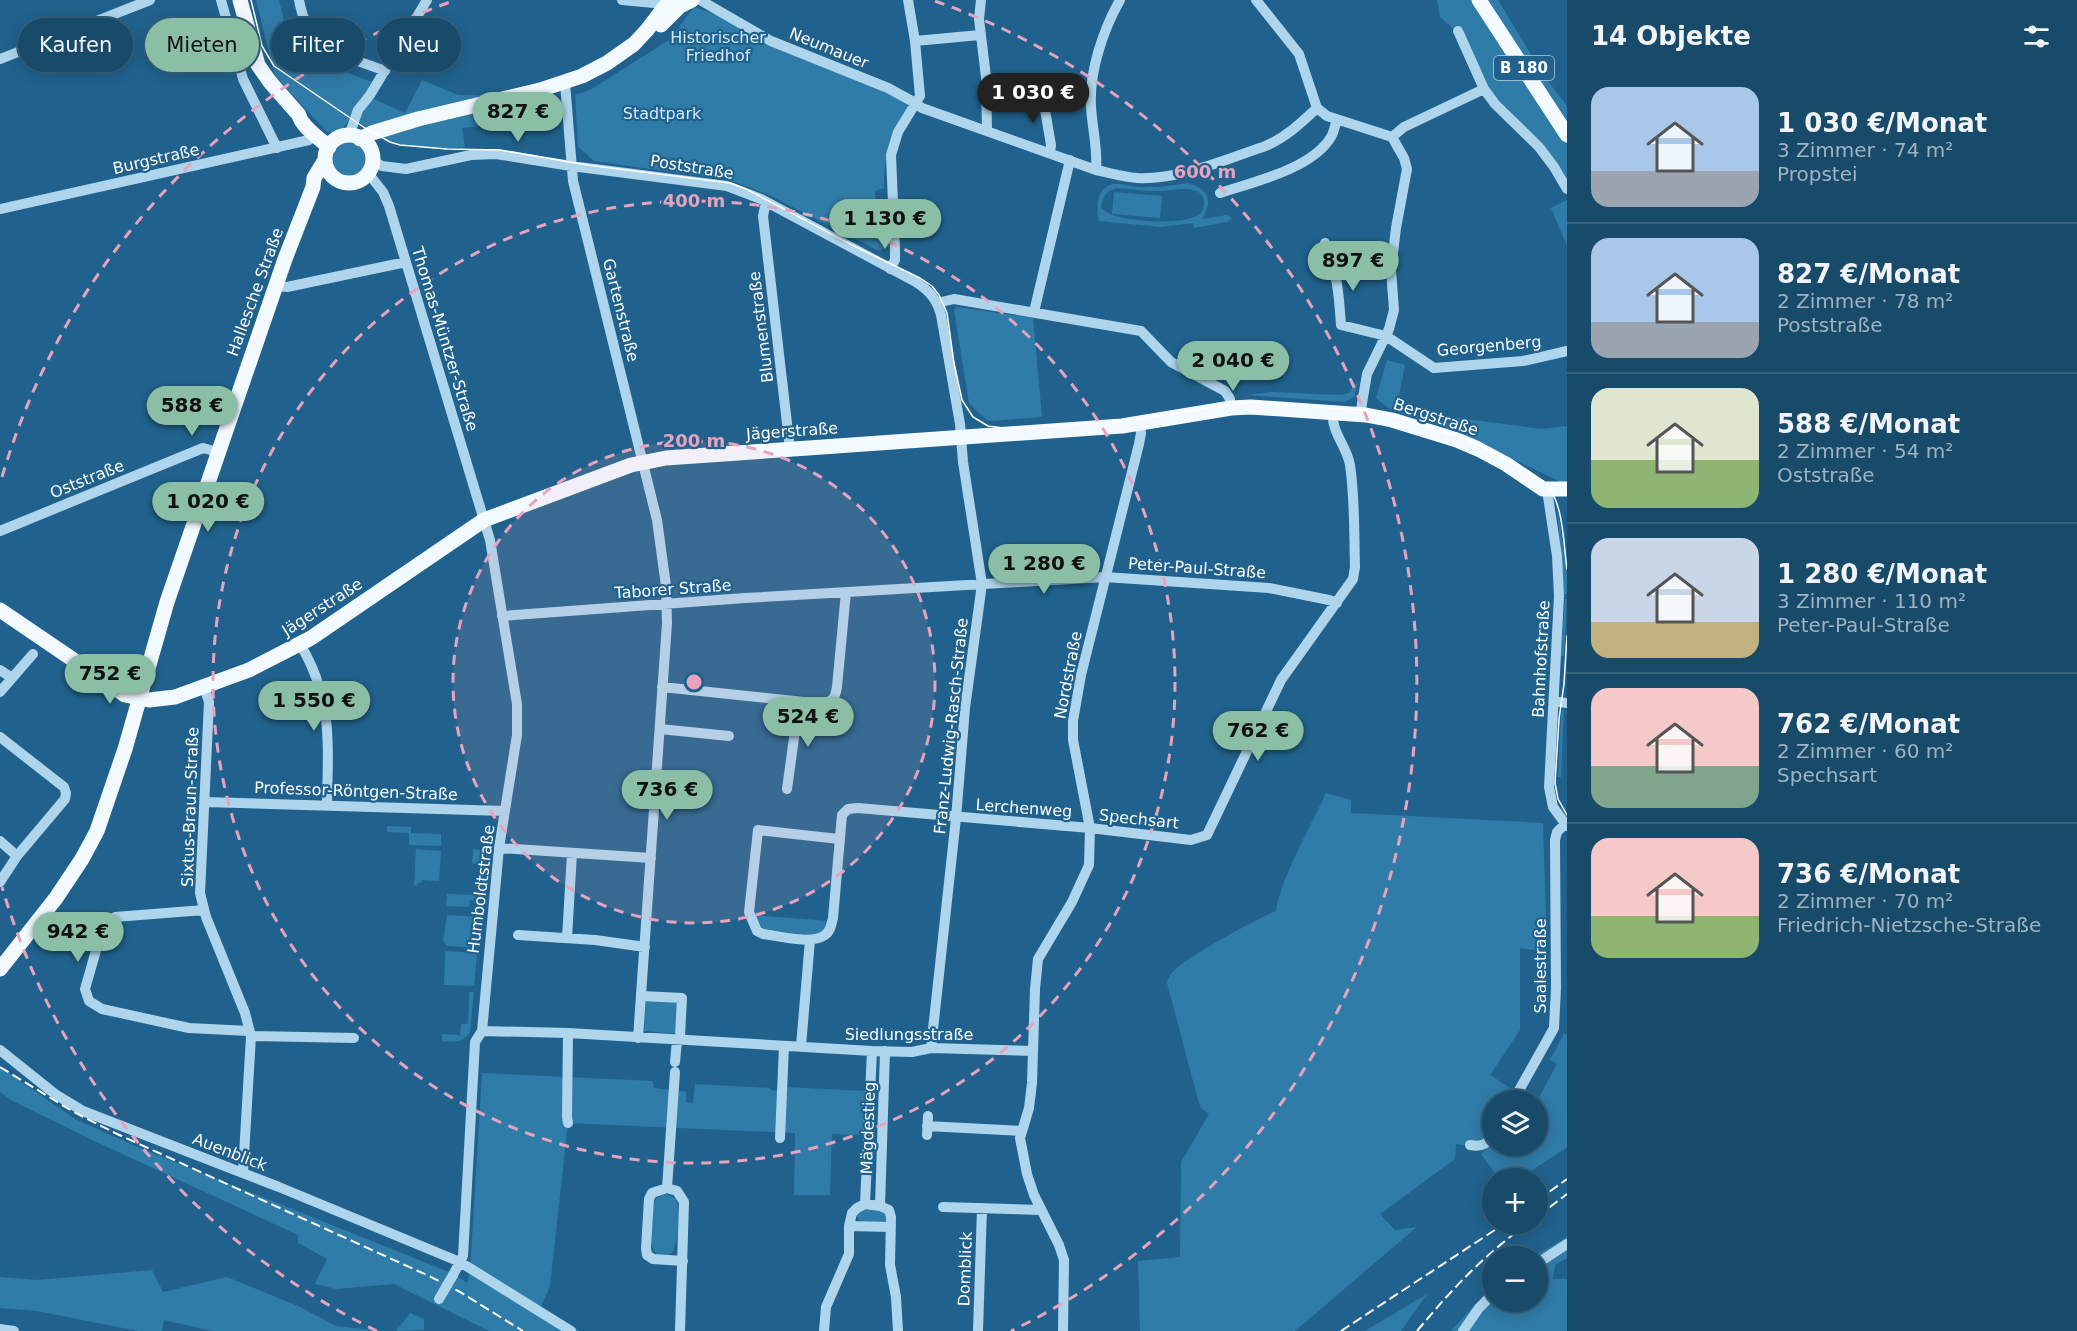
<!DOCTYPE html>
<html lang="de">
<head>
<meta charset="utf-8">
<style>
	body { margin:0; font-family:"DejaVu Sans",sans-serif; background:#215170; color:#f1f3f6; height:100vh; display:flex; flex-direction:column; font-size:22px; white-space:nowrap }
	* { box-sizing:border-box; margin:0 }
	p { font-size:20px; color:#9fb3c1 }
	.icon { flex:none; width:33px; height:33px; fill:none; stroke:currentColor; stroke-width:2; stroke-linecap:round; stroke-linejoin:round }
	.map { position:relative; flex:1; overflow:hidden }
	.side { display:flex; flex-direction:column; background:#184a6a; width:510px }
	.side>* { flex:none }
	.guide { position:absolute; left:18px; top:18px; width:570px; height:54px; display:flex; gap:12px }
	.controls { position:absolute; left:1482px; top:1090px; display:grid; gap:12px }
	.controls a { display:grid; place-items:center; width:66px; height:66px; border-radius:50%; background:#184a6a; box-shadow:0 3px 15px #0003,0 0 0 2px #36627e; font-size:30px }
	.price { position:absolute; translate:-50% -51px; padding:0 14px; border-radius:21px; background:#8abfa5; color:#111; font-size:20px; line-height:39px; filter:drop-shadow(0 2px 3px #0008) }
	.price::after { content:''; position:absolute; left:50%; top:36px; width:18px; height:14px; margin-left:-9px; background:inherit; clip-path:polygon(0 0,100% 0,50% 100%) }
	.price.current { background:#222; color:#fff }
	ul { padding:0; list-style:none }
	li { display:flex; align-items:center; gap:18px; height:150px; padding:0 24px }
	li+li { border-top:2px solid #36627e }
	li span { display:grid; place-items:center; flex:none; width:168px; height:120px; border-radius:18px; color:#555 }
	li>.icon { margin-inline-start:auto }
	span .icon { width:72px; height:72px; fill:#fffc; stroke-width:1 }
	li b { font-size:26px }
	h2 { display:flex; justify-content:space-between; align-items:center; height:72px; padding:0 24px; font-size:26px }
	.pill { padding:0 21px; border-radius:27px; background:#184a6a; box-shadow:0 3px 15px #0003,0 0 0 2px #36627e; font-size:21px; line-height:54px }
	.pill.current { background:#8abfa5; color:#111 }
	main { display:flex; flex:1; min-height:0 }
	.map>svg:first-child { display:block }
	.green { fill:#307ca8; fill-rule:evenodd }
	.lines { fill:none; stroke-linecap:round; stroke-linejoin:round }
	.minor { stroke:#aed5ec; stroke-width:10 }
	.major { stroke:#f3faff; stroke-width:15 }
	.tram { stroke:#fff; stroke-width:1.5 }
	.rail { stroke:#fff; stroke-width:2; stroke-dasharray:10 4.5; stroke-linecap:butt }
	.minor-bridge { stroke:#aed5ec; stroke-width:10 }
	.ring { fill:none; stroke:#e7a3bd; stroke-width:3; stroke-dasharray:10 8 }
	.labels { text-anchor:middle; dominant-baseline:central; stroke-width:4.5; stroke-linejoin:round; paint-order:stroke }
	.shield { fill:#20628d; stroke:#bcd0dd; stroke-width:1.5 }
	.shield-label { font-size:15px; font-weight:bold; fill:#fff }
	.park-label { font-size:16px; fill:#d3ebf9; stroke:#20628d }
	.street-label { font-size:16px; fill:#fff; stroke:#20628d }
	.centre { fill:#e7a3bd; stroke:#20628d; stroke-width:3 }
	.ring-label { font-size:18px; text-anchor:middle; font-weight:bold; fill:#e7a3bd; stroke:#20628d; stroke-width:4.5; stroke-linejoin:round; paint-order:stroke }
</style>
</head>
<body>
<main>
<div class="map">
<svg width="1567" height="1331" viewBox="0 0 1567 1331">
	<rect width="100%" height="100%" fill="#20628d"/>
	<!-- green -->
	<path class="green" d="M 256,0 L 279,0 L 288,39 L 284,42 L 285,51 L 291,54 L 298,54 L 372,82 L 365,95 L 405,113 L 422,80 L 458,95 L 548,96 L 549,118 L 462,128 L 465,147 C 449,150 404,147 389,140 C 376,134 364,124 351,118 L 340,132 L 327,132 L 275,76 Z
		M 1437,0 L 1498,0 L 1544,76 L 1567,106 L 1567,181 L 1490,92 L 1462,36 L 1440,17 Z
		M 694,7 L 734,21 L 907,102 L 908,106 C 890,135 884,154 884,188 L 875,191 L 876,205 L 886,207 L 889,246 L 879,251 L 765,193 L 729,180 L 594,161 L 578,147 L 575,95 L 590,90 L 669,40 Z
		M330 159a19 19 0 1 1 38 0a19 19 0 1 1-38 0Z
		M 1187,183 C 1208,188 1214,201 1202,219 L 1227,215 L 1232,218 L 1227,222 L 1194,228 L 1193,223 L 1161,227 L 1099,221 C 1095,203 1098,182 1121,184 C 1127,185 1133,187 1139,187 C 1156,188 1171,186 1187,183 ZM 1117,188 C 1131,189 1145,191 1158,191 C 1171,192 1199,182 1204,200 C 1205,205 1203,210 1201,213 C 1188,227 1109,223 1101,207 C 1104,196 1105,191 1117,188 Z
		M 1114,192 L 1162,196 L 1160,218 L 1112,214 Z
		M 1567,200 L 1567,246 L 1551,208 Z
		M 957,307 L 1033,318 L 1042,417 L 989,421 L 983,417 L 969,403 L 954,310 Z
		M 1387,360 L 1405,365 L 1397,405 L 1423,413 L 1541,429 L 1567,426 L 1567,485 L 1455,431 L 1391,410 L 1376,398 Z
		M 1358,382 L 1354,397 L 1345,402 L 1245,395 L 1273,392 L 1341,395 L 1348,393 Z
		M 1557,504 L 1567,573 L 1567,594 L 1564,594 Z
		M 1565,599 L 1567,599 L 1564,656 L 1561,656 Z
		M 1564,708 L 1561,777 L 1558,777 L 1561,714 Z
		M 1326,793 L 1351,800 L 1351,813 L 1543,823 L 1547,952 L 1520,948 L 1520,1030 L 1490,1075 L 1515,1091 L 1510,1101 L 1492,1101 L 1492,1132 L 1478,1147 L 1456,1144 L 1455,1159 L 1380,1214 L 1395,1230 L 1417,1227 L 1295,1331 L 1140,1331 L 1138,1261 L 1180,1257 L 1181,1162 L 1209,1114 L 1201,1108 L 1197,1096 L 1167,983 C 1168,980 1169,976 1171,974 C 1180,960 1258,918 1276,911 C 1281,877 1311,826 1326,793 Z
		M 387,826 L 411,827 L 411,833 L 441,834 L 441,846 L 409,845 L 409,833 L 387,832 Z
		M 416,849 L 441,851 L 439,881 L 422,880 L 421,883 L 418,883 L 418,886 L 414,885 Z
		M 473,849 L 488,851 L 481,908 L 478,908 L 478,901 L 470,900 L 469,907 L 446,906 L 447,894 L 478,895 L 480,864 L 472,863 Z
		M 447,915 L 480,917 L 477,948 L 447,946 L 443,941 Z
		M 754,915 L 829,921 L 823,933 L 810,935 L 764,930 L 758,928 Z
		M 445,951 L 477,953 L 474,986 L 444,985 Z
		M 469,992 L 474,992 L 470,1032 C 463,1043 454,1042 442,1041 L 442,1034 L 460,1035 L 461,1024 L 468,1024 Z
		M 646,998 L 680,1000 L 677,1034 L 644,1031 Z
		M 1564,1034 L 1567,1034 L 1567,1147 L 1519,1179 L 1499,1179 L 1481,1154 L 1492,1143 L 1492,1146 L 1538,1146 L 1537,1101 L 1557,1064 L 1550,1060 Z
		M 0,1067 L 75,1119 L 133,1145 L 454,1274 L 467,1283 L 470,1272 L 482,1073 L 653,1081 L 654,1088 L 686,1092 L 686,1102 L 693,1103 L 695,1084 L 769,1088 L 771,1090 L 778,1091 L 785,1087 L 866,1091 L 864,1135 L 832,1134 L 830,1195 L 794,1195 L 795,1133 L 568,1123 L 550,1286 L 540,1309 L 580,1331 L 489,1331 L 394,1284 L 336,1289 L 315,1284 L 327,1259 L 298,1243 L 298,1235 L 90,1139 L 11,1100 L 0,1092 Z
		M 666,1194 L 675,1198 C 681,1208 679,1245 671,1254 C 646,1261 652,1237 653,1221 C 653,1215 652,1207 654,1202 C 657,1197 662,1195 666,1194 Z
		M 861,1208 L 883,1209 L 887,1219 L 883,1223 L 861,1222 L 856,1215 Z
		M 1567,1237 L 1567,1258 L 1555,1265 L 1553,1279 L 1567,1279 L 1567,1331 L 1451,1331 L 1492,1286 L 1492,1302 L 1538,1302 L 1538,1257 L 1533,1257 Z
		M 152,1270 L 163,1292 L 227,1277 L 298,1306 L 336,1326 L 382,1331 L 212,1331 L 164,1320 L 162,1331 L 138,1331 L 37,1311 L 0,1308 L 0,1277 L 37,1280 Z
		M 1427,1294 L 1401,1331 L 1365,1331 Z
		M 410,1313 L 424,1319 L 424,1330 L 396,1331 Z"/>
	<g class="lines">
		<!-- minor -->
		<path class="minor" d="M 221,0 L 243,79 L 277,148
			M 299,0 C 308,52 342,54 385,71
			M 622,0 L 654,3 L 665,7
			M 700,0 L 771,41 L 888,88 L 910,100 L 922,108 L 1096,170 C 1110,173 1123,177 1137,178 C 1180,180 1223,160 1263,147 C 1284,139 1300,124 1317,108
			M 981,0 L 979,19 L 986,77 L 987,131
			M 1256,0 L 1299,54 L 1317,108 L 1327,116 L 1392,137 L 1404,158 L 1407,169 L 1396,228 L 1391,270 L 1394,310 L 1389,329 L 1367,374 L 1360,415
			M 1458,31 L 1484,89 L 1495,104 L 1539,147 L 1554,167 L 1567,189
			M 915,41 L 980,35
			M 0,59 L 150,0
			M 565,83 L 573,181 L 657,520 L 666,586 L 667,623 L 638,1038
			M 1043,98 L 1051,145 L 1050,153
			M 349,136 L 358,110 L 370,95 L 427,0
			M 1392,137 L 1404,127 L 1484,89
			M 372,161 L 382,166 L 406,169 L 471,155 L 496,154 L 571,166 L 727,186 L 761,199 L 916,282 C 930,291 937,300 941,315 L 960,424 L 963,462 L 982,584 L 965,708 L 956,818 L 931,1048
			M 1096,170 C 1098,148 1092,128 1091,106 C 1089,72 1103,30 1120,0
			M 368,173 L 383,192 L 389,206 L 490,540 L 517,704 L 517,735 L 499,848 L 482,1031 L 475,1042 L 463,1256 L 453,1275
			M 1220,193 C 1253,182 1312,169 1331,137 C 1334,132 1335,125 1337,119
			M 766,202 L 763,216 L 790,449
			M 0,209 L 309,140 L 316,135
			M 1325,243 C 1337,270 1339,295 1341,325 L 1386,336 L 1434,368 L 1523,361 L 1567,351
			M 890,269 L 895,260 L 895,251 L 891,155 L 898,132 L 920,96 L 915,41 L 908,0
			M 276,286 L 287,287 L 406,262
			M 937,303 L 954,299 L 1141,331 L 1171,362 L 1225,391 L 1230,399 L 1231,408
			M 1034,312 L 1070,160
			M 1547,490 L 1557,556 L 1559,596 L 1549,787 L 1553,807 L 1567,826
			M 0,531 L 203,448 L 218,452
			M 502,616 L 745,598 L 1105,577 L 1269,588 L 1329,600 L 1337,603
			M 300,644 C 333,699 328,743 327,805
			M 0,670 L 12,678
			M 204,687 L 209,702 L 200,893 L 206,917 L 245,1013 L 251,1036 L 243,1172
			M 662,687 L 823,704 C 834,700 835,698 837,687 L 846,592
			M 0,692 L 33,654
			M 1554,701 L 1567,703
			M 660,729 L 729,736
			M 0,737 L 64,787 L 66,793 L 65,799 L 17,856 L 0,882
			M 787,789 L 799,702
			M 205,802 L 505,811
			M 839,839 L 758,830 L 749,912 L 757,931 L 763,934 C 778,936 813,945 825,935 C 831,931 831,925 833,918 L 842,815 L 848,809 L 858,808 L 1090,828 L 1191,840 L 1207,835 L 1281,680 L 1353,579 L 1355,567 C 1354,534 1355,498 1350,465 C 1347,446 1331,432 1333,413
			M 0,841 L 17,856
			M 499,848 L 651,858
			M 204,910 L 115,917 L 101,933 L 85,989 L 89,1001 L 102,1009 L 189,1028 L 249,1031
			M 518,935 L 595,940 L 645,947
			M 567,938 L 572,853
			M 642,996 L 682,998 L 680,1036 L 677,1041 L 675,1062
			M 482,1031 L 568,1033 L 872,1051 L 912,1052 L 931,1048 L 1033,1051
			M 568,1033 L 567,1117 L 568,1123
			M 251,1036 L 354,1038
			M 801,1046 L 810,940
			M 0,1050 L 55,1094 L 83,1111 L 279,1187 L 460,1262 L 571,1331
			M 675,1072 L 667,1188 L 652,1193 L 649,1199 L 646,1248 L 647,1255 L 653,1259 L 683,1261
			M 1513,1101 L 1554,1028 L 1556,988 L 1555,840 L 1557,832 L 1565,824
			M 927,1126 L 1022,1131
			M 927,1135 L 928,1116
			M 780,1138 L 784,1046
			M 1470,1145 C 1480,1147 1487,1145 1492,1136
			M 667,1188 L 677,1191 L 684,1202 L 680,1331
			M 865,1204 L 872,1051
			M 880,1206 L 885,1051
			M 943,1207 L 1041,1210
			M 849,1226 L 890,1227
			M 1538,1263 L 1567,1244
			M 0,1329 L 14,1331
			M 824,1331 L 826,1307 L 849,1254 L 849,1226 L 852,1213 L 857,1208 L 865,1204 L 880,1206 L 889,1210 L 891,1217 L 890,1265 L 896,1297 L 898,1331
			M 978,1331 L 982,1208
			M 1063,1331 L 1064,1260 L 1059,1245 L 1034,1195 L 1027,1174 L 1020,1138 L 1029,1108 L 1032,1083 L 1035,989 L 1038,959 L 1072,902 L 1089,865 L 1090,828 L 1073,740 L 1073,721 L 1081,675 L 1139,444 L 1141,433 L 1140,424
			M 1463,1331 L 1479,1308 L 1492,1295"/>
		<!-- major -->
		<path class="major" d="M 240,0 L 258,65 L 270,82 L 299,115 C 301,126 320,139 329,147
			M 1479,0 L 1567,135
			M 661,25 L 680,6 L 692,0
			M325 159a24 24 0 1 1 48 0a24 24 0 1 1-48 0Z
			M 360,139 L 372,133 L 418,119 L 540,90 L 582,76 L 607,63 L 634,44 L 647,30 L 670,0
			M 0,610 L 125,695 L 149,700 L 175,697 L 249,670 L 311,638 L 484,520 L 631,465 L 666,458 L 1122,426 L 1231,408 L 1251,407 L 1366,415 L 1392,420 L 1457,440 L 1478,449 L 1506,464 L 1543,489 L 1567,489
			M 0,969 L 56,898 L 82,859 L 97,831 L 125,749 L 167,602 L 285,259 L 313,187 L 314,178 L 325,160"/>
		<!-- tram -->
		<path class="tram" d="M 251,0 L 262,46 L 274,66 L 365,128 L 390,142 L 400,145 L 447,149 L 500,150 L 587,165 L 730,183 L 746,189 L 856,247 L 920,278 L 932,286 L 939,295 L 947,313 L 954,363 L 962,400 L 973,417 L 988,426 L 1011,429 L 1131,420 L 1248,402 L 1361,410 L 1391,415 L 1463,438 L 1488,449 L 1543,481 C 1564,499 1563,542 1567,569
			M 1567,636 L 1564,684 L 1559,719 L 1555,783 L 1558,799 L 1567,815"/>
		<!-- rail -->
		<path class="rail" d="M 0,1067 L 72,1111 L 115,1133 L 429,1276 L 460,1292 L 523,1331
			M 1538,1200 L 1567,1179
			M 1538,1216 L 1567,1194
			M 1341,1331 L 1504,1224
			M 1417,1331 C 1453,1288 1482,1257 1527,1224"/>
		<!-- minor-bridge -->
		<path class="minor-bridge" d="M 439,1299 L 453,1275"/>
	</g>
	<!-- distance rings -->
	<circle cx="694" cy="682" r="241" fill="#e7a3bd" fill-opacity=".12"/>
	<g class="ring">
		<circle cx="694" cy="682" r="241"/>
		<circle cx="694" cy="682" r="481"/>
		<path d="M377 1331A722 722 0 0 1 2 887M2 477A722 722 0 0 1 453 1M935 1A722 722 0 0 1 1011 1331"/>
	</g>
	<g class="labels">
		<!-- shield labels -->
		<rect class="shield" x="1494" y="56" width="60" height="24" rx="4.5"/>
		<g class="shield-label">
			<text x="1524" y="68">B 180</text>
		</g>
		<!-- park labels -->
		<g class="park-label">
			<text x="718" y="37">Historischer<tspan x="718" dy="18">Friedhof</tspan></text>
			<text x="662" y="113">Stadtpark</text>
		</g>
		<!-- street labels -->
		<g class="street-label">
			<text transform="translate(829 48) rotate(22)">Neumauer</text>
			<text transform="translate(156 159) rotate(-13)">Burgstraße</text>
			<text transform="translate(692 167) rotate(9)">Poststraße</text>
			<text transform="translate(255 292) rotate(-70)">Hallesche Straße</text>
			<text transform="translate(621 310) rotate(76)">Gartenstraße</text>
			<text transform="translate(761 327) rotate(-97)">Blumenstraße</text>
			<text transform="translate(445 339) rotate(73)">Thomas-Müntzer-Straße</text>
			<text transform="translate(1489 346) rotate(-5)">Georgenberg</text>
			<text transform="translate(1436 417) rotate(18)">Bergstraße</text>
			<text transform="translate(792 431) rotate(-4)">Jägerstraße</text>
			<text transform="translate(87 479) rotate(-22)">Oststraße</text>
			<text transform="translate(1197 568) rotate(4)">Peter-Paul-Straße</text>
			<text transform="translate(673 589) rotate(-4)">Taborer Straße</text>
			<text transform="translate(322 607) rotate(-33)">Jägerstraße</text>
			<text transform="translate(1541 659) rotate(-87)">Bahnhofstraße</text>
			<text transform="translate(1068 675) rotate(-79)">Nordstraße</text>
			<text transform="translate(951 726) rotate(-84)">Franz-Ludwig-Rasch-Straße</text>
			<text transform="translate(356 791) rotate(2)">Professor-Röntgen-Straße</text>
			<text transform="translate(190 807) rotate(-88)">Sixtus-Braun-Straße</text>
			<text transform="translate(1024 808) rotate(4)">Lerchenweg</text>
			<text transform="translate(1139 819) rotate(6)">Spechsart</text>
			<text transform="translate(481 889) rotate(-83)">Humboldtstraße</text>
			<text transform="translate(1540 966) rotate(-90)">Saalestraße</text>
			<text x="909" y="1034">Siedlungsstraße</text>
			<text transform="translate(868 1128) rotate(-88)">Mägdestieg</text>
			<text transform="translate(230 1152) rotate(21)">Auenblick</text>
			<text transform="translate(965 1269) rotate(-88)">Domblick</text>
		</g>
	</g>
	<circle cx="694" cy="682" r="9" class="centre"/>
	<g class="ring-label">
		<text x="1205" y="178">600 m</text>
		<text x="694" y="207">400 m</text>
		<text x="694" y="447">200 m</text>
	</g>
</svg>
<div class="controls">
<a><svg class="icon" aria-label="layers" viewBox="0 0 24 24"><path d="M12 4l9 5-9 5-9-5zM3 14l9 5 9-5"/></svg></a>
<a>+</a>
<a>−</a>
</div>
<b class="price current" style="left:1033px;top:124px">1 030 €</b>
<b class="price" style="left:518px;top:143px">827 €</b>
<b class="price" style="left:885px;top:250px">1 130 €</b>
<b class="price" style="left:1353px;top:292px">897 €</b>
<b class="price" style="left:1233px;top:392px">2 040 €</b>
<b class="price" style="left:192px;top:437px">588 €</b>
<b class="price" style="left:208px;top:533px">1 020 €</b>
<b class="price" style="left:1044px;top:595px">1 280 €</b>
<b class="price" style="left:110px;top:705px">752 €</b>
<b class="price" style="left:314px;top:732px">1 550 €</b>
<b class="price" style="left:808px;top:748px">524 €</b>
<b class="price" style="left:1258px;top:762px">762 €</b>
<b class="price" style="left:667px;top:821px">736 €</b>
<b class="price" style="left:78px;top:963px">942 €</b>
<div class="guide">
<a class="pill">Kaufen</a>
<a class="pill current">Mieten</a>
<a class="pill">Filter</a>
<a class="pill">Neu</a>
</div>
</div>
<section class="side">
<h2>14 Objekte<svg class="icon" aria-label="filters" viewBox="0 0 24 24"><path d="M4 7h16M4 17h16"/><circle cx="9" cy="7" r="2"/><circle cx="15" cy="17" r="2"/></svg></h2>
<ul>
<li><span style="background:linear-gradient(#a9c7e8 70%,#9aa5b1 0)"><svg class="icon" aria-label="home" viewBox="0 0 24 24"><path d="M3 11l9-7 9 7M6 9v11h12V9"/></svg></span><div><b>1 030 €/Monat</b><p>3 Zimmer · 74 m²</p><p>Propstei</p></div></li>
<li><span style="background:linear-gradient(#a9c7e8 70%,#9aa5b1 0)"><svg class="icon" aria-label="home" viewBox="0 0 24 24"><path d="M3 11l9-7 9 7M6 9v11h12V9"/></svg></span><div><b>827 €/Monat</b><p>2 Zimmer · 78 m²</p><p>Poststraße</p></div></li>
<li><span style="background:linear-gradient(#dfe7d0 60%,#8fb573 0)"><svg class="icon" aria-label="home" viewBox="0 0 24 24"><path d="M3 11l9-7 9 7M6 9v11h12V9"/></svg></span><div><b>588 €/Monat</b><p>2 Zimmer · 54 m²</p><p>Oststraße</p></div></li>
<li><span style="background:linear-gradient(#c9d6e8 70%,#c2b280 0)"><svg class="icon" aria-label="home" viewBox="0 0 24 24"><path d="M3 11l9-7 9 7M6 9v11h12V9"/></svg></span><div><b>1 280 €/Monat</b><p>3 Zimmer · 110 m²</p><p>Peter-Paul-Straße</p></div></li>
<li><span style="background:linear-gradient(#f6c9c9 65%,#7fa58c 0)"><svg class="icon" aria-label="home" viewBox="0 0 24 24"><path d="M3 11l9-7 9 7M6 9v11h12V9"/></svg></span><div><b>762 €/Monat</b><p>2 Zimmer · 60 m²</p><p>Spechsart</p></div></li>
<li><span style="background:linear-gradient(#f6c9c9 65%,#8fb573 0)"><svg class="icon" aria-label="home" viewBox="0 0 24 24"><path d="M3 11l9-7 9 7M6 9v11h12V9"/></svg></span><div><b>736 €/Monat</b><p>2 Zimmer · 70 m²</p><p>Friedrich-Nietzsche-Straße</p></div></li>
</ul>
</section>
</main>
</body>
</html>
